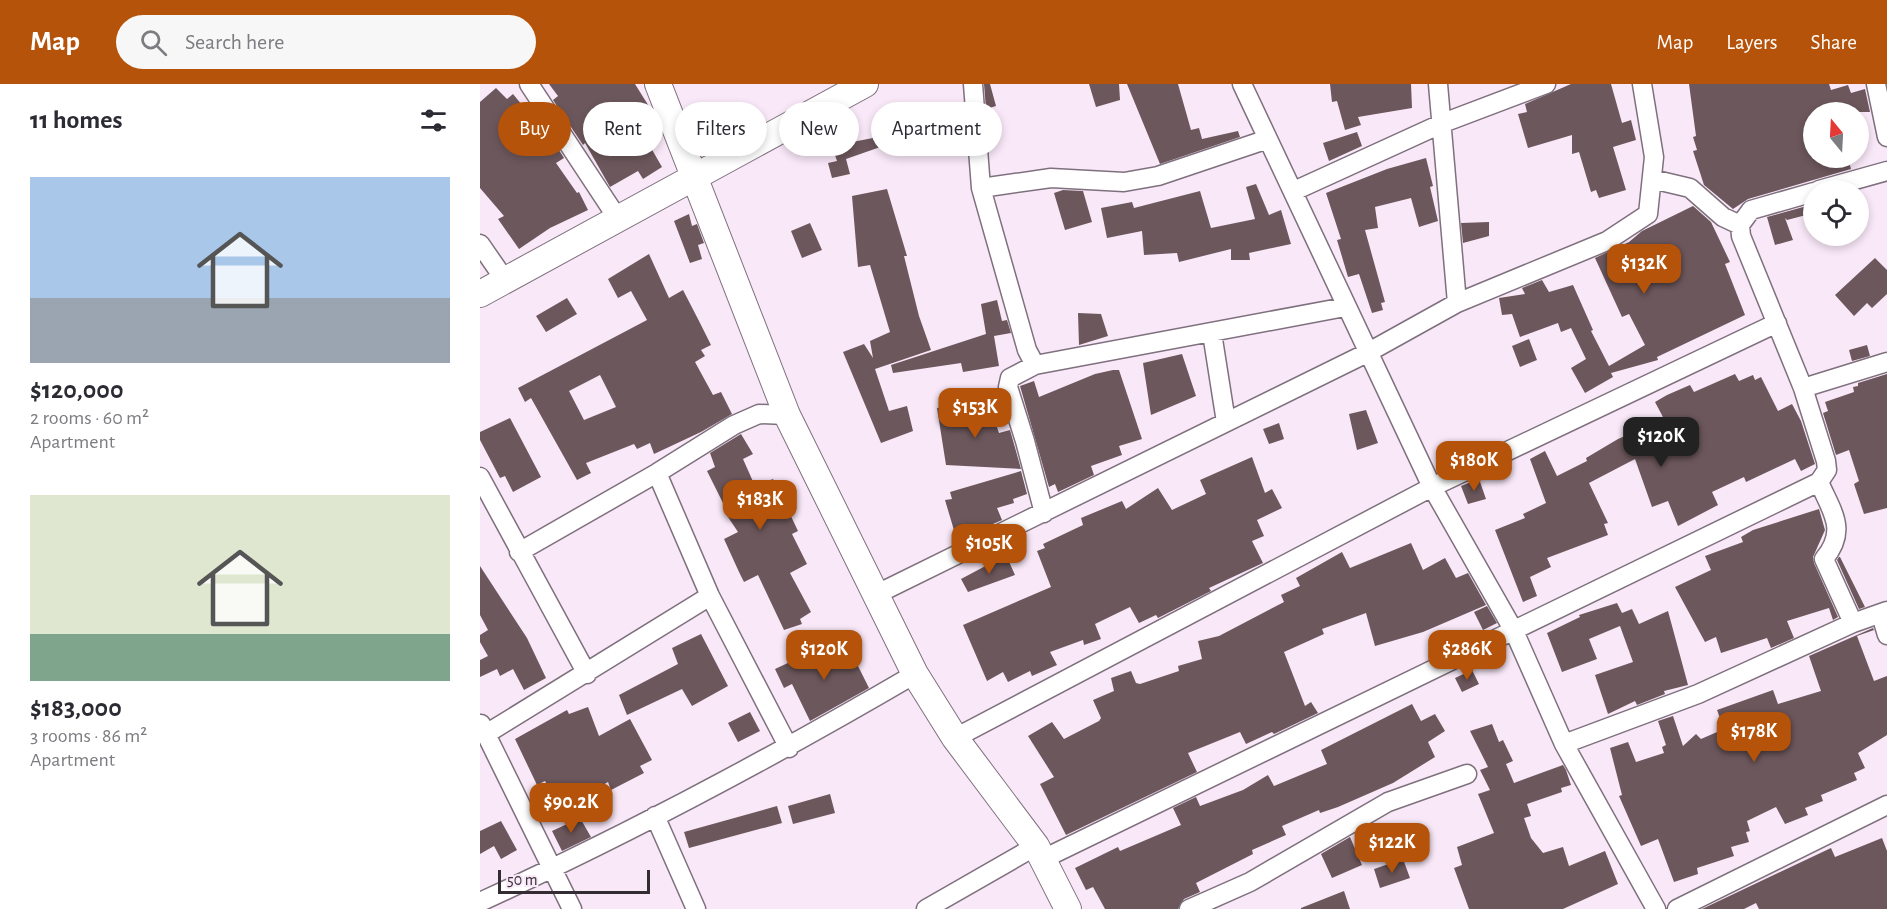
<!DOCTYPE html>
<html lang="en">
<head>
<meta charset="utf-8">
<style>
	body { margin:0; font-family:"Alegreya Sans",sans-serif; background:#f7f7f7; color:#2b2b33; height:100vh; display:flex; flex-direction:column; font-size:22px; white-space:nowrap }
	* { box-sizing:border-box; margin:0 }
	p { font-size:20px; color:#7c7c81 }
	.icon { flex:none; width:33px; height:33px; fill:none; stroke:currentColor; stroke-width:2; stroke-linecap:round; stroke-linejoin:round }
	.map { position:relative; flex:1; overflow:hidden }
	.drawer { display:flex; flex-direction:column; background:#fff; width:480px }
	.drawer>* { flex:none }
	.top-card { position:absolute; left:18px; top:18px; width:570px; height:54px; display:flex; gap:12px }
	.needle { width:39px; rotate:342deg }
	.buttons { position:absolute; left:1323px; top:18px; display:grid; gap:12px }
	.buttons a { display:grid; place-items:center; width:66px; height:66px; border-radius:50%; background:#fff; box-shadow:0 3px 9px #0003; font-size:30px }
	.scale { position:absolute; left:18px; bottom:15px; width:152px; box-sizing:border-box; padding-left:6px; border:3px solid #332d33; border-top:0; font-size:16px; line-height:21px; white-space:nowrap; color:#332d33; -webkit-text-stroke:4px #f9e8f8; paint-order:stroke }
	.price { position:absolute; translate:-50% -51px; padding:0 14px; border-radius:12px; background:#b45309; color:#fff; font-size:20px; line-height:39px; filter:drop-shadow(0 2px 3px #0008) }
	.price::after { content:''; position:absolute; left:50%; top:36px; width:18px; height:14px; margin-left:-9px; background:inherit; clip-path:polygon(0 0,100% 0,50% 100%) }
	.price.on { background:#222; color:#fff }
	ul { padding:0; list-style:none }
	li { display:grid; align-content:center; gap:12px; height:318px; padding:0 30px }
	li span { display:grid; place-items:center; height:186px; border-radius:0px; color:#555 }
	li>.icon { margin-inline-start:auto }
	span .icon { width:108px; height:108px; fill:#fffc; stroke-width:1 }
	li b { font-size:26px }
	h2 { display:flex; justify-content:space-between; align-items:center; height:72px; padding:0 30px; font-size:26px }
	.pill { padding:0 21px; border-radius:27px; background:#fff; box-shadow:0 3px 9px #0003; font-size:21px; line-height:54px }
	.pill.on { background:#b45309; color:#fff }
	header { display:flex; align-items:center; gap:36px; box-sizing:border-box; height:84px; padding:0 30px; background:#b45309; color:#fff }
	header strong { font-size:28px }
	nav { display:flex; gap:33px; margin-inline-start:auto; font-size:21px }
	.search { width:420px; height:54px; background:#f7f7f7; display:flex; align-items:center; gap:15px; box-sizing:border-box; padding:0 21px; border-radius:33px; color:#7c7c81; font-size:22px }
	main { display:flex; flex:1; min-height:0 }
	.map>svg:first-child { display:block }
	.building { fill:#6c575c; fill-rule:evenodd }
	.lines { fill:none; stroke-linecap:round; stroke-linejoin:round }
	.street-casing { stroke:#7f707e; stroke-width:21 }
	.secondary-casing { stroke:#7f707e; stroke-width:28 }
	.street { stroke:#fff; stroke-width:18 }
	.secondary { stroke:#fff; stroke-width:26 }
</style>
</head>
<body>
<header>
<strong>Map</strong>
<div class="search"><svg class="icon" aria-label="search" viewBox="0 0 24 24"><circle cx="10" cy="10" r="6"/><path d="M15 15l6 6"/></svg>Search here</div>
<nav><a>Map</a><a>Layers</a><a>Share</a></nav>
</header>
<main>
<section class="drawer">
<h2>11 homes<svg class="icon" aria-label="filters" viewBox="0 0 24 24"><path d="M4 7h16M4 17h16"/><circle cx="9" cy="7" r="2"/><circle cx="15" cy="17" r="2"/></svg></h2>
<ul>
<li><span style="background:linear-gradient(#a9c7e8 65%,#9aa5b1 0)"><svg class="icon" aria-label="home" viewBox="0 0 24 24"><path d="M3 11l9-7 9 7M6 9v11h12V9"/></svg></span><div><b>$120,000</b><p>2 rooms · 60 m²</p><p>Apartment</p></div></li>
<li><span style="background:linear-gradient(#dfe7d0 75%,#7fa58c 0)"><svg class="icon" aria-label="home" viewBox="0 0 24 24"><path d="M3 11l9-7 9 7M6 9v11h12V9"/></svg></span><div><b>$183,000</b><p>3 rooms · 86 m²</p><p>Apartment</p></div></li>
</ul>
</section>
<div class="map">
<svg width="1407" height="825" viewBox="0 0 1407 825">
	<rect width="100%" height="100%" fill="#f9e8f8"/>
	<!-- building -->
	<path class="building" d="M 69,0 L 155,0 L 170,24 L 176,46 L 163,50 L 182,83 L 163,95 L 158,87 L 130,103 L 105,59 L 103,61 L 73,16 L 78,12 Z
		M 504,0 L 510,0 L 516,22 L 506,25 Z
		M 609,0 L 639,0 L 640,16 L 616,23 Z
		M 647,0 L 698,0 L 711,46 L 719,44 L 722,55 L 758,47 L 760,53 L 680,80 Z
		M 850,0 L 931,0 L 932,24 L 878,33 L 881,41 L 865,46 L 857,17 L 852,18 Z
		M 1091,0 L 1131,0 L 1142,39 L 1151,36 L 1156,56 L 1133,63 L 1146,106 L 1119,114 L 1116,106 L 1111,108 L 1099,68 L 1092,70 L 1092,51 L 1048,64 L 1038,30 L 1047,28 L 1045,20 Z
		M 1209,0 L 1349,0 L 1351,6 L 1368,1 L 1371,9 L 1385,5 L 1390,28 L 1334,28 L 1334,74 L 1368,74 L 1371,85 L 1268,115 L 1253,125 L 1224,101 L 1213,67 L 1217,66 L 1213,53 L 1216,52 Z
		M 16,4 L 27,15 L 33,10 L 51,32 L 55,29 L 84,74 L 76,79 L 97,109 L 99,108 L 108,126 L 70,144 L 39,165 L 18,135 L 24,132 L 0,104 L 0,18 Z
		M 484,36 L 486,55 L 471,58 L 467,39 Z
		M 877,48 L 882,62 L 849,77 L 843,59 Z
		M 403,52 L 406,61 L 366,75 L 370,90 L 352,94 L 348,79 L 357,77 L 352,62 Z
		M 946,74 L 953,102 L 950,103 L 958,137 L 939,143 L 931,114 L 895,123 L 898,144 L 885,146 L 905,218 L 901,219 L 903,226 L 892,229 L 879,190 L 868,193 L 857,156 L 861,155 L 846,109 L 907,85 Z
		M 776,100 L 789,131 L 801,126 L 811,160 L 769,169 L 770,176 L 751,176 L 751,165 L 699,178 L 697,169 L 664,171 L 662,147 L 627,154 L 621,124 L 652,118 L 654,124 L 720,107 L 731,144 L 775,135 L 766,103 Z
		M 407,105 L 427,172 L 424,172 L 439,232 L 451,266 L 395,285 L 409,327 L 427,322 L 433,347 L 401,359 L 363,268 L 384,260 L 393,274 L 390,257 L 410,248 L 390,181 L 378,183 L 372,112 Z
		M 583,106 L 603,107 L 612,138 L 585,146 L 574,109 Z
		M 1334,120 L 1334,123 L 1328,124 L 1330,130 L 1307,136 L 1305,134 L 1313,156 L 1295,161 L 1287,133 Z
		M 1213,122 L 1231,138 L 1250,178 L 1245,180 L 1265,231 L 1177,273 L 1178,276 L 1131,289 L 1133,293 L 1105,309 L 1091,284 L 1106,275 L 1091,244 L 1081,248 L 1078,239 L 1040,253 L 1032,230 L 1022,231 L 1019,214 L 1045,210 L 1042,204 L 1062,196 L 1069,208 L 1093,201 L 1113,246 L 1111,247 L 1129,282 L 1165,261 L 1149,230 L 1142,233 L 1115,174 L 1149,158 L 1162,147 Z
		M 209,130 L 212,142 L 217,140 L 224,159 L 218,161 L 222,175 L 210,179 L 194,137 Z
		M 1009,138 L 1009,152 L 983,159 L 981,139 Z
		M 330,139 L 342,166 L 322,174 L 311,147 Z
		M 169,170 L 189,214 L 203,206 L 219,237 L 231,261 L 221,266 L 225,272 L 215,278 L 233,311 L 241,308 L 252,330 L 221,348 L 174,370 L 170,359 L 157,365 L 154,360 L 106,379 L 111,389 L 97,396 L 51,314 L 45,318 L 38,304 L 167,236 L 151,207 L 138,214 L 128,195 ZM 120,291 L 136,323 L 104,336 L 89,307 Z
		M 1395,174 L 1407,186 L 1407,210 L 1392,224 L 1387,219 L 1374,232 L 1355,211 Z
		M 87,214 L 97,230 L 66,248 L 56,232 Z
		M 517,216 L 522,237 L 527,236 L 531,249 L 514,252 L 519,282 L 483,288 L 481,279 L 413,289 L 411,281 L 506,250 L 501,220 Z
		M 598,229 L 621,230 L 628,252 L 599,261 Z
		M 1049,255 L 1057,276 L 1040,283 L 1032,262 Z
		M 1387,261 L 1390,272 L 1372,277 L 1369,266 Z
		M 702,270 L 716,312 L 671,331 L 663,279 Z
		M 633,286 L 639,286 L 662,355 L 639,362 L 642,371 L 611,382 L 614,391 L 578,408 L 575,400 L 569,403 L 540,302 L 554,297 L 559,313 L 615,290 Z
		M 1255,290 L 1259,297 L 1273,291 L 1275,296 L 1281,293 L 1298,327 L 1312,320 L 1321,337 L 1335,380 L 1321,387 L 1315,375 L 1266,398 L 1264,393 L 1232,408 L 1238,421 L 1198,442 L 1188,417 L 1172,423 L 1155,375 L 1109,399 L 1128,439 L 1124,440 L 1128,451 L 1067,474 L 1071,483 L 1050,493 L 1057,512 L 1043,518 L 1015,446 L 1045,434 L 1043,430 L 1066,419 L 1050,375 L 1065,367 L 1077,392 L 1107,377 L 1106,374 L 1138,355 L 1184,335 L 1175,318 L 1187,311 L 1210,301 L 1214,308 Z
		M 1407,290 L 1407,424 L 1384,430 L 1374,400 L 1379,397 L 1369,366 L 1356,371 L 1343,329 L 1348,327 L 1345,318 L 1374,308 L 1373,303 L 1378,302 L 1378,299 Z
		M 495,318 L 497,331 L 511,326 L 519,349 L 530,346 L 541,385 L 466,381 L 457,324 Z
		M 886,326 L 898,359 L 877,366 L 869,330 Z
		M 30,334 L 61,393 L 33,408 L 25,392 L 20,394 L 0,356 L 0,348 Z
		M 799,339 L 804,355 L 789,360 L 783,345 Z
		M 261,350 L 273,370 L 263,375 L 275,402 L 293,395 L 300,413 L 304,411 L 312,427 L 309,428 L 318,447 L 312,450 L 327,480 L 310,489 L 331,528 L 320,535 L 322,540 L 304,546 L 278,491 L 264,498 L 259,488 L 244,455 L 258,448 L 246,430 L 248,429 L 227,387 L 235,383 L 230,369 Z
		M 772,373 L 785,409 L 792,405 L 802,424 L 777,436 L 784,452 L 772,457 L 783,479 L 729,504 L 731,507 L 678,534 L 676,531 L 659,539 L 650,523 L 615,540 L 621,555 L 604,561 L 603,556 L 570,568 L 577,581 L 552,592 L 550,587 L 528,598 L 523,588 L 507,597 L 483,541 L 571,503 L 557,467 L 565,464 L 563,460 L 603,441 L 601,434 L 642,417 L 646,425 L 678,404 L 692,426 L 726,410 L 720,396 Z
		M 541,387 L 547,410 L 533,415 L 534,419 L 517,424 L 522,436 L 485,452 L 476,453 L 465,416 L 472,415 L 470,408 Z
		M 999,395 L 1006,415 L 988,420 L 981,402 Z
		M 1339,425 L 1345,446 L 1333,473 L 1334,479 L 1358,533 L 1353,536 L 1349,524 L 1307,537 L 1314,554 L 1291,564 L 1287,554 L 1241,569 L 1236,553 L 1225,558 L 1195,503 L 1231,486 L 1225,472 L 1263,458 L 1261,453 L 1273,446 Z
		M 931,459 L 943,486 L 965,474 L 976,494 L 988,489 L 1006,521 L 943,548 L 895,562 L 886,529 L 842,545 L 844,550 L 804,568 L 825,622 L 831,618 L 838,629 L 794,650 L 792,648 L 766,660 L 760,648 L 708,669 L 717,688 L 586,751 L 560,700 L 574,693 L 548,652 L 572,638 L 584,655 L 619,637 L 621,634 L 613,616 L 634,607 L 631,594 L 651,587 L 656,599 L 660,600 L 699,587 L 698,582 L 722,575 L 718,557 L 739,552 L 804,518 L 801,511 L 820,502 L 816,494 L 862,468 L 870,484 Z
		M 526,471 L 535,491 L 488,508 L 481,495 Z
		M 1359,473 L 1360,473 L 1385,523 L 1379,525 L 1357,476 Z
		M 0,482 L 47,554 L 66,594 L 44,606 L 33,585 L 20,592 L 17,585 L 0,593 L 0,576 L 8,572 L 0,558 L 0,551 L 8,546 L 0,531 Z
		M 1137,519 L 1142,529 L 1152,525 L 1159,540 L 1188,527 L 1208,601 L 1184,607 L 1185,610 L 1157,621 L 1155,617 L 1128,630 L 1115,591 L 1153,578 L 1140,542 L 1109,555 L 1117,575 L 1082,588 L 1067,549 L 1100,533 L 1099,531 Z
		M 1007,522 L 1017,539 L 1003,546 L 994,528 Z
		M 1393,544 L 1394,546 L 1377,552 L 1394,597 L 1407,592 L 1407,651 L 1378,669 L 1385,684 L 1374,689 L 1377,696 L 1341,711 L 1343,717 L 1325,724 L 1328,731 L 1305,740 L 1296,723 L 1267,737 L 1270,747 L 1266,748 L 1269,758 L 1251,763 L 1254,772 L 1217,784 L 1218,790 L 1194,798 L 1178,755 L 1161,762 L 1139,712 L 1142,711 L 1130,664 L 1148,658 L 1156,678 L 1184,669 L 1182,663 L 1186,661 L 1178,637 L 1193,632 L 1203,662 L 1216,650 L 1221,655 L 1244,645 L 1237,626 L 1293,606 L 1298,620 L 1341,607 L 1329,572 Z
		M 221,550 L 248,602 L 212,622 L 202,605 L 147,631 L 139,611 L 198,580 L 192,564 Z
		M 369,564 L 389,604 L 330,637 L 312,600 L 304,604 L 295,585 L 327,570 L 332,578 L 356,567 L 357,570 Z
		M 992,586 L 999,600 L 982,608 L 975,594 Z
		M 932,620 L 941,637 L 955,630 L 965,647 L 948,658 L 955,673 L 913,699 L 858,723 L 840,729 L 839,726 L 802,742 L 806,751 L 772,766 L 773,770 L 716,799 L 720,808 L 704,815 L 698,825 L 625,825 L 613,803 L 606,806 L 595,784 L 638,763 L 640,767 L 701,741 L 693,724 L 716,713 L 720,722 L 763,706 L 788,691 L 794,702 L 847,680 L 841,666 Z
		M 108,623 L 119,652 L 150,635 L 172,676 L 160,682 L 164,689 L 131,706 L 128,698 L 81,725 L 65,697 L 57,701 L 35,655 L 87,626 L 89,630 Z
		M 270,628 L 280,647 L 258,658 L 248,639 Z
		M 1012,640 L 1019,658 L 1023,656 L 1033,677 L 1026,680 L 1034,699 L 1083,681 L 1086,686 L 1091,701 L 1081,704 L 1082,708 L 1047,720 L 1051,732 L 1044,734 L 1051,754 L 1063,769 L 1083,763 L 1089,782 L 1125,767 L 1138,800 L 1083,825 L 989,825 L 974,784 L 982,781 L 977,763 L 1014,749 L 998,710 L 1010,706 L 1000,686 L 1008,683 L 990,647 Z
		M 350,710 L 355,729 L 313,740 L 308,722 Z
		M 297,722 L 302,739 L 209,764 L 204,748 Z
		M 100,734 L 111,753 L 82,767 L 72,747 Z
		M 21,737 L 37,766 L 21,775 L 14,762 L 0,770 L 0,747 Z
		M 870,753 L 882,781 L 852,794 L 841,770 Z
		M 1402,754 L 1407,767 L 1407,825 L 1279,825 L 1276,819 L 1264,825 L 1222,825 L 1351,764 L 1355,773 Z
		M 923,775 L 930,794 L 900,804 L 894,785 Z
		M 864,807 L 870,825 L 821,825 L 821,824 Z"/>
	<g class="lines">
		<!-- street casing -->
		<g class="street-casing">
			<path id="street" d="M 49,0 L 138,135
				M 493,0 L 501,104 L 547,266 L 555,281
				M 762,0 L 952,403 L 1034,547 L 1084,660 L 1176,825
				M 958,0 L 977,219
				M 1396,0 L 1407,53
				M 1172,95 L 1210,104 L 1243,133 L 1260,141
				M 501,104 L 571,94 L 644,98 L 678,92 L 788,55
				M 1339,106 L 1407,87
				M 814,107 L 963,39 L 1066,0
				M 0,160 L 25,196
				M 732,249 L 746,338
				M 1323,304 L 1407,278
				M 177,389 L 230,512 L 309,664
				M 0,393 L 107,590
				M 1339,398 C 1352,428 1368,446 1344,475 L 1373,539
				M 564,429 L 545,357 L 528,303 L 530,294 L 555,281 L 865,223
				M 39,468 L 177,389 L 254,341 L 279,330 L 307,331
				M 397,510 L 887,269 L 977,219 L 1127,157 L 1168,130 L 1174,73 L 1162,0
				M 1401,531 L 1407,551
				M 1,640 L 92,825
				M 6,650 L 230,512
				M 475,654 L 952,403 L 1297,239
				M 1084,660 L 1218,610 L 1373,539 L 1407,527
				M 175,732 L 216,825
				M 563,775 L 1339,398 L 1347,386 L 1346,377 L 1323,304 L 1261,152 L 1260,141 L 1271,126 L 1334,108
				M 0,818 C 149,750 293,673 435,590
				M 446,825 L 556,762
				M 709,825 L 770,798 L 908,718 L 987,690
				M 1197,825 L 1407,721"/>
		</g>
		<!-- secondary casing -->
		<g class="secondary-casing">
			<path id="secondary" d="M 178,0 L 307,331 L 435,590 L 475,654 L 556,762 L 588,825
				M 0,210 L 385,0"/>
		</g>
		<!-- street -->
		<use href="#street" class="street"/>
		<!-- secondary -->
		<use href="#secondary" class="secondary"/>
	</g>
</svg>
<div class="buttons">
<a><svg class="needle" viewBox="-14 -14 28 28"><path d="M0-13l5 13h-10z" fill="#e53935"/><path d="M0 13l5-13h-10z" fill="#7c7c81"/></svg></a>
<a><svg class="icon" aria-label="locate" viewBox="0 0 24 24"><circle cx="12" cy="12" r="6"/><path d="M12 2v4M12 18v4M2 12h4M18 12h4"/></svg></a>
</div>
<div class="scale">50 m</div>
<b class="price" style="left:1164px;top:211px">$132K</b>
<b class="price" style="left:495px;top:355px">$153K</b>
<b class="price on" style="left:1181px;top:384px">$120K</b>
<b class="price" style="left:994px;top:408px">$180K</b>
<b class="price" style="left:280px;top:447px">$183K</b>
<b class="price" style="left:509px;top:491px">$105K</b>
<b class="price" style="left:344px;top:597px">$120K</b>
<b class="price" style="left:987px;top:597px">$286K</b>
<b class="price" style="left:1274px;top:679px">$178K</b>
<b class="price" style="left:91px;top:750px">$90.2K</b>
<b class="price" style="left:912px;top:790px">$122K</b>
<div class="top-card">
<a class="pill on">Buy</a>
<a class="pill">Rent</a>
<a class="pill">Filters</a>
<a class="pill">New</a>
<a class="pill">Apartment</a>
</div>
</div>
</main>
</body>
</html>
